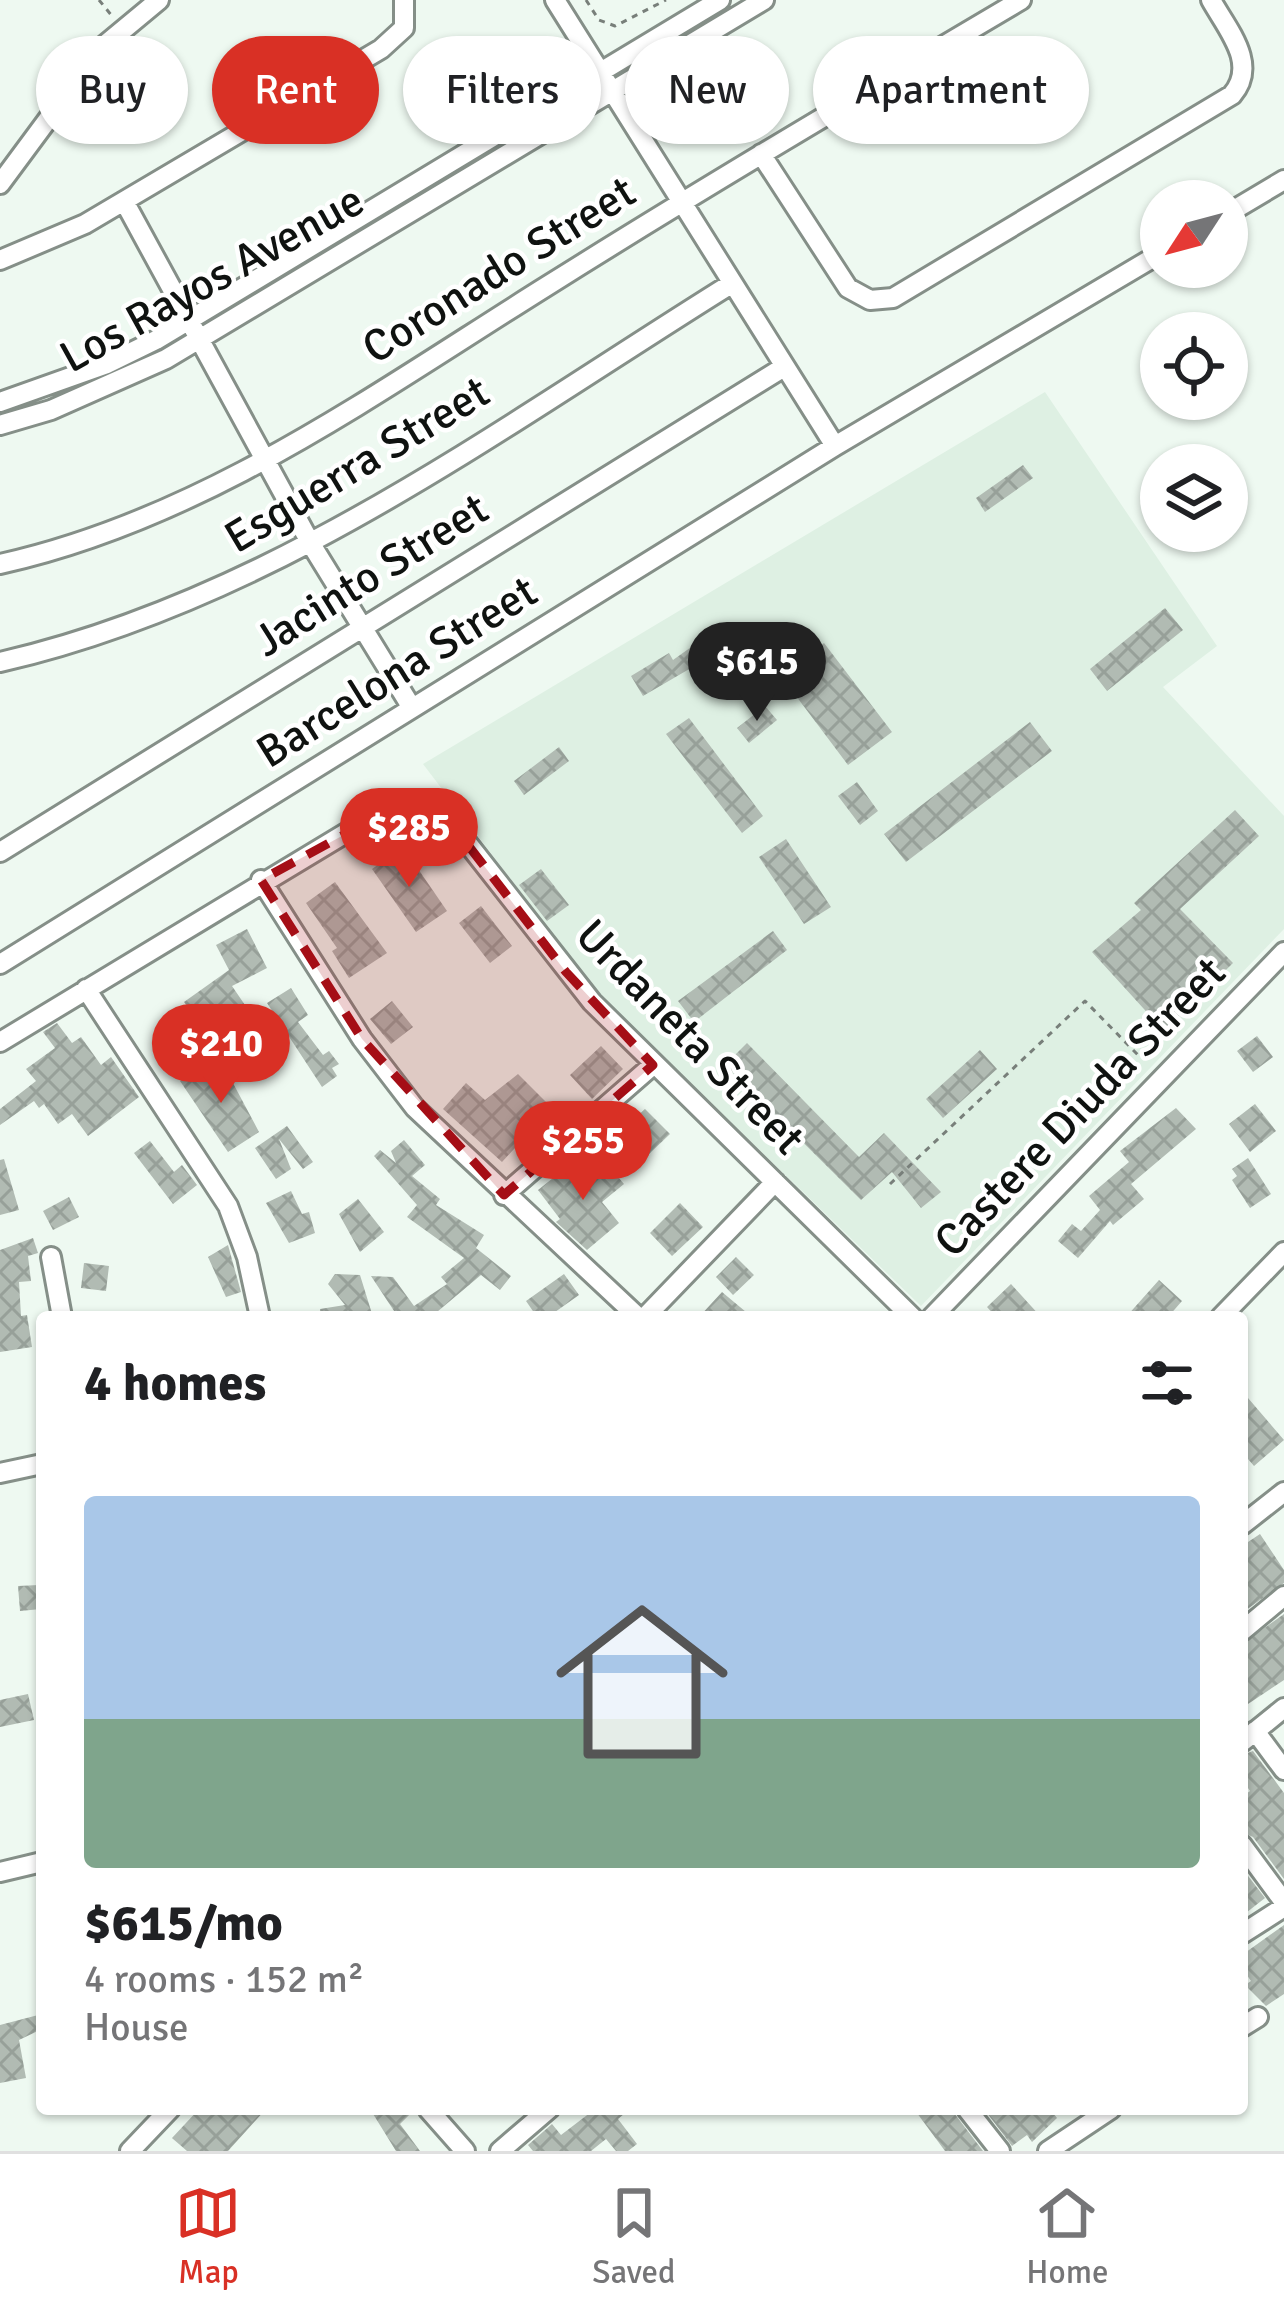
<!DOCTYPE html>
<html lang="en">
<head>
<meta charset="utf-8">
<style>
	body { margin:0; font-family:Signika,sans-serif; background:#f2f2f2; color:#202124; height:100vh; display:flex; flex-direction:column; font-size:45px; white-space:nowrap }
	* { box-sizing:border-box; margin:0 }
	p { font-size:39px; color:#757577 }
	.icon { flex:none; width:66px; height:66px; fill:none; stroke:currentColor; stroke-width:2; stroke-linecap:round; stroke-linejoin:round }
	.map { position:relative; flex:1; overflow:hidden }
	.panel { position:absolute; left:36px; top:1311px; width:1212px; height:804px; display:flex; flex-direction:column; background:#fff; border-radius:12px; box-shadow:0 3px 9px #0004 }
	.panel>* { flex:none }
	.top-card { position:absolute; left:36px; top:36px; width:1212px; height:108px; display:flex; gap:24px }
	.needle { width:78px; rotate:234deg }
	.buttons { position:absolute; left:1140px; top:180px; display:grid; gap:24px }
	.buttons a { display:grid; place-items:center; width:108px; height:108px; border-radius:50%; background:#fff; box-shadow:0 3px 9px #0004; font-size:60px }
	.price { position:absolute; translate:-50% -102px; padding:0 27px; border-radius:42px; background:#d93025; color:#fff; font-size:39px; line-height:78px; filter:drop-shadow(0 3px 6px #0008) }
	.price::after { content:''; position:absolute; left:50%; top:72px; width:36px; height:27px; margin-left:-18px; background:inherit; clip-path:polygon(0 0,100% 0,50% 100%) }
	.price.active { background:#222; color:#fff }
	ul { padding:0; list-style:none }
	li { display:grid; align-content:center; gap:24px; height:636px; padding:0 48px }
	li+li { border-top:3px solid #e0e0e0 }
	li span { display:grid; place-items:center; height:372px; border-radius:12px; color:#555 }
	li>.icon { margin-inline-start:auto }
	span .icon { width:216px; height:216px; fill:#fffc; stroke-width:1 }
	li b { font-size:51px }
	h2 { display:flex; justify-content:space-between; align-items:center; height:144px; padding:0 48px; font-size:51px }
	.tag { padding:0 42px; border-radius:54px; background:#fff; box-shadow:0 3px 9px #0004; font-size:42px; line-height:108px }
	.tag.active { background:#d93025; color:#fff }
	.menu { display:flex; justify-content:space-around; align-items:center; height:168px; border-top:3px solid #e0e0e0; background:#fff; font-size:33px; color:#757577 }
	.menu a { display:grid; justify-items:center; gap:6px }
	.menu .active { color:#d93025 }
	.map>svg:first-child { display:block }
	.built { fill:#def0e3 }
	.building { fill:url(#building-cross-hatch) }
	.lines { fill:none; stroke-linecap:round; stroke-linejoin:round }
	.street-casing { stroke:#858f88; stroke-width:24 }
	.path { stroke:#787f7a; stroke-width:3; stroke-dasharray:6 6; stroke-linecap:butt }
	.street { stroke:#fff; stroke-width:18 }
	.marked { fill:#a50e16; fill-opacity:0.2; stroke:#a50e16; stroke-width:9; stroke-dasharray:24 15; stroke-linejoin:round }
	.labels { text-anchor:middle; dominant-baseline:central; stroke-width:9; stroke-linejoin:round; paint-order:stroke }
	.street-label { font-size:45px; fill:#0f1210; stroke:#fff }
</style>
</head>
<body>
<div class="map">
<svg width="1284" height="2151" viewBox="0 0 1284 2151">
	<defs>
		<pattern id="building-cross-hatch" width="8" height="8" patternUnits="userSpaceOnUse" patternTransform="scale(3)"><rect width="8" height="8" fill="#b1bbb3"/><path d="M0 0l8 8M0 8l8-8" fill="none" stroke="#97a099"/></pattern>
	</defs>
	<rect width="100%" height="100%" fill="#eef9f1"/>
	<!-- built -->
	<path class="built" d="M 1045,392 L 1217,646 L 1163,687 L 1284,816 L 1284,929 L 921,1306 L 599,995 L 423,764 Z"/>
	<!-- building -->
	<path class="building" d="M 1023,465 L 1033,478 L 985,512 L 976,498 Z
		M 1165,608 L 1183,630 L 1107,691 L 1090,669 Z
		M 722,625 L 737,646 L 696,675 L 691,668 L 643,696 L 631,676 L 669,653 L 673,660 Z
		M 824,643 L 892,732 L 848,765 L 781,676 Z
		M 765,706 L 777,720 L 749,743 L 737,728 Z
		M 689,718 L 763,816 L 742,833 L 666,734 Z
		M 1030,722 L 1052,751 L 906,862 L 884,834 Z
		M 559,747 L 569,761 L 524,795 L 514,781 Z
		M 857,782 L 878,811 L 860,825 L 838,796 Z
		M 1235,810 L 1259,836 L 1180,909 L 1233,963 L 1164,1031 L 1092,952 L 1141,910 L 1134,903 Z
		M 786,839 L 831,907 L 804,924 L 759,857 Z
		M 403,847 L 447,911 L 416,932 L 372,869 Z
		M 541,869 L 569,905 L 547,921 L 519,885 Z
		M 335,882 L 387,953 L 349,978 L 332,951 L 337,948 L 306,903 Z
		M 481,906 L 512,946 L 490,963 L 459,923 Z
		M 247,929 L 267,968 L 232,986 L 247,1008 L 208,1036 L 184,1002 L 229,970 L 216,945 Z
		M 773,931 L 787,950 L 694,1022 L 678,1001 Z
		M 291,988 L 308,1015 L 298,1022 L 323,1055 L 329,1051 L 339,1064 L 332,1068 L 337,1076 L 322,1087 L 267,1003 Z
		M 392,1001 L 413,1027 L 391,1044 L 370,1019 Z
		M 57,1023 L 72,1043 L 81,1037 L 101,1065 L 111,1057 L 139,1097 L 88,1136 L 72,1114 L 58,1124 L 44,1104 L 39,1108 L 34,1101 L 0,1125 L 0,1109 L 36,1081 L 26,1069 L 55,1048 L 43,1032 Z
		M 1257,1036 L 1273,1057 L 1253,1072 L 1237,1051 Z
		M 747,1043 L 859,1157 L 884,1133 L 941,1192 L 921,1208 L 892,1172 L 861,1200 L 725,1065 Z
		M 601,1046 L 623,1069 L 592,1099 L 570,1075 Z
		M 980,1050 L 997,1069 L 943,1118 L 926,1099 Z
		M 204,1064 L 214,1078 L 226,1070 L 259,1132 L 228,1152 L 180,1081 Z
		M 518,1074 L 552,1108 L 502,1162 L 443,1109 L 466,1083 L 485,1100 Z
		M 1255,1104 L 1276,1131 L 1250,1152 L 1229,1124 Z
		M 1176,1108 L 1196,1129 L 1131,1184 L 1144,1199 L 1113,1225 L 1110,1221 L 1078,1258 L 1058,1241 L 1072,1224 L 1081,1231 L 1100,1210 L 1089,1196 L 1129,1162 L 1120,1151 Z
		M 645,1109 L 670,1134 L 648,1155 L 623,1130 Z
		M 287,1126 L 313,1162 L 303,1169 L 279,1139 L 291,1169 L 276,1179 L 255,1148 Z
		M 404,1140 L 425,1165 L 412,1176 L 440,1199 L 436,1205 L 484,1235 L 476,1248 L 511,1276 L 500,1290 L 481,1275 L 431,1317 L 398,1317 L 371,1276 L 393,1277 L 414,1306 L 447,1284 L 441,1277 L 464,1258 L 407,1217 L 417,1205 L 374,1156 L 380,1150 L 396,1163 L 391,1151 Z
		M 150,1141 L 174,1172 L 182,1165 L 197,1185 L 173,1204 L 134,1153 Z
		M 1248,1158 L 1271,1194 L 1250,1208 L 1232,1180 L 1237,1176 L 1232,1169 Z
		M 4,1159 L 19,1210 L 0,1215 L 0,1160 Z
		M 572,1163 L 586,1182 L 607,1164 L 624,1184 L 602,1202 L 619,1223 L 587,1250 L 556,1222 L 560,1219 L 538,1190 Z
		M 291,1191 L 302,1214 L 309,1212 L 315,1233 L 289,1243 L 266,1203 Z
		M 69,1197 L 79,1217 L 53,1230 L 43,1211 Z
		M 358,1199 L 384,1232 L 360,1252 L 339,1214 Z
		M 680,1203 L 703,1227 L 672,1256 L 650,1233 Z
		M 33,1238 L 38,1253 L 28,1256 L 31,1281 L 19,1282 L 21,1316 L 27,1315 L 32,1347 L 0,1352 L 0,1250 Z
		M 228,1245 L 241,1292 L 226,1297 L 208,1257 Z
		M 736,1257 L 754,1275 L 733,1295 L 716,1277 Z
		M 84,1263 L 109,1266 L 106,1291 L 81,1288 Z
		M 335,1274 L 360,1275 L 373,1317 L 321,1317 L 320,1309 L 345,1305 L 328,1284 Z
		M 564,1274 L 579,1295 L 548,1317 L 537,1317 L 526,1301 Z
		M 1159,1280 L 1182,1301 L 1168,1317 L 1126,1317 Z
		M 1011,1284 L 1041,1317 L 996,1317 L 987,1307 Z
		M 722,1292 L 752,1317 L 699,1317 Z
		M 1242,1391 L 1284,1440 L 1254,1466 L 1242,1452 Z
		M 1260,1534 L 1284,1570 L 1284,1583 L 1242,1613 L 1242,1546 Z
		M 39,1585 L 41,1609 L 20,1611 L 18,1586 Z
		M 1284,1614 L 1284,1680 L 1242,1708 L 1242,1644 Z
		M 28,1694 L 34,1720 L 0,1727 L 0,1700 Z
		M 1253,1751 L 1284,1793 L 1284,1879 L 1253,1837 L 1242,1832 L 1242,1797 L 1250,1791 L 1242,1779 L 1242,1755 Z
		M 1242,1868 L 1265,1898 L 1242,1916 Z
		M 1284,1925 L 1284,1994 L 1266,2006 L 1245,1985 L 1251,1981 L 1242,1968 L 1242,1955 Z
		M 42,2014 L 42,2029 L 19,2040 L 26,2078 L 0,2083 L 0,2025 Z
		M 199,2109 L 266,2109 L 228,2151 L 187,2151 L 172,2138 Z
		M 370,2109 L 415,2109 L 400,2124 L 420,2151 L 396,2151 Z
		M 595,2109 L 630,2109 L 618,2119 L 637,2144 L 628,2151 L 616,2151 L 606,2139 L 591,2151 L 533,2151 L 528,2145 L 552,2124 L 561,2135 Z
		M 914,2109 L 954,2113 L 983,2151 L 945,2151 Z
		M 984,2109 L 1050,2109 L 1057,2118 L 1032,2142 L 1027,2135 L 1012,2146 Z"/>
	<g class="lines">
		<!-- street casing -->
		<g class="street-casing">
			<path id="street" d="M 555,0 L 835,446
				M 761,154 L 848,288 L 870,300 L 893,298 L 1232,95 C 1259,64 1227,29 1211,0
				M 0,184 L 100,49 L 159,0
				M 124,201 L 311,544 L 412,708
				M 1227,214 L 1284,180
				M 0,260 L 85,224 L 381,49 L 404,28 L 404,0
				M 0,402 L 107,364 L 156,340 L 720,0
				M 0,425 L 51,410 L 166,359 L 764,0
				M 0,564 C 203,519 374,394 547,286 C 703,188 862,94 1021,0
				M 0,662 C 271,600 498,429 731,284
				M 0,852 L 784,367
				M 261,880 L 362,1039 L 415,1108 L 638,1317
				M 0,964 L 835,446 L 1161,253
				M 86,989 L 228,1206 L 247,1257 L 260,1317
				M 0,1042 L 394,804 L 423,802 L 465,840 L 592,1002 L 912,1317
				M 504,1195 L 653,1065
				M 51,1257 L 62,1317
				M 645,1317 L 775,1182
				M 932,1317 L 1284,952
				M 1221,1317 L 1284,1252
				M 0,1473 L 42,1464
				M 1242,1525 L 1284,1492
				M 1242,1631 L 1284,1596
				M 1255,1731 L 1284,1770
				M 1242,1742 L 1284,1708
				M 1242,1845 L 1284,1902
				M 0,1872 L 42,1862
				M 1242,1934 L 1284,1907
				M 1242,2027 L 1258,2017
				M 428,2109 L 465,2151
				M 967,2109 L 1000,2151
				M 130,2151 L 170,2109
				M 500,2151 L 549,2109
				M 1048,2151 L 1111,2109"/>
		</g>
		<!-- path -->
		<path class="path" d="M 99,0 L 112,16
			M 586,0 L 599,20 L 615,26 L 666,0
			M 890,1184 L 1085,1001 L 1139,1056"/>
		<!-- street -->
		<use href="#street" class="street"/>
	</g>
	<!-- marked area -->
	<path class="marked" d="M 408,800 L 451,823 L 566,972 L 653,1065 L 504,1195 L 362,1039 L 261,880 Z"/>
	<g class="labels">
		<!-- street labels -->
		<g class="street-label">
			<text transform="translate(499 270) rotate(-32)">Coronado Street</text>
			<text transform="translate(212 279) rotate(-29)">Los Rayos Avenue</text>
			<text transform="translate(357 465) rotate(-31)">Esguerra Street</text>
			<text transform="translate(371 575) rotate(-32)">Jacinto Street</text>
			<text transform="translate(397 672) rotate(-32)">Barcelona Street</text>
			<text transform="translate(690 1037) rotate(46)">Urdaneta Street</text>
			<text transform="translate(1080 1107) rotate(-46)">Castere Diuda Street</text>
		</g>
	</g>
</svg>
<div class="buttons">
<a><svg class="needle" viewBox="-14 -14 28 28"><path d="M0-13l5 13h-10z" fill="#e53935"/><path d="M0 13l5-13h-10z" fill="#757577"/></svg></a>
<a><svg class="icon" aria-label="locate" viewBox="0 0 24 24"><circle cx="12" cy="12" r="6"/><path d="M12 2v4M12 18v4M2 12h4M18 12h4"/></svg></a>
<a><svg class="icon" aria-label="layers" viewBox="0 0 24 24"><path d="M12 4l9 5-9 5-9-5zM3 14l9 5 9-5"/></svg></a>
</div>
<b class="price active" style="left:757px;top:724px">$615</b>
<b class="price" style="left:409px;top:890px">$285</b>
<b class="price" style="left:221px;top:1106px">$210</b>
<b class="price" style="left:583px;top:1203px">$255</b>
<div class="top-card">
<a class="tag">Buy</a>
<a class="tag active">Rent</a>
<a class="tag">Filters</a>
<a class="tag">New</a>
<a class="tag">Apartment</a>
</div>
<section class="panel">
<h2>4 homes<svg class="icon" aria-label="filters" viewBox="0 0 24 24"><path d="M4 7h16M4 17h16"/><circle cx="9" cy="7" r="2"/><circle cx="15" cy="17" r="2"/></svg></h2>
<ul>
<li><span style="background:linear-gradient(#a9c7e8 60%,#7fa58c 0)"><svg class="icon" aria-label="home" viewBox="0 0 24 24"><path d="M3 11l9-7 9 7M6 9v11h12V9"/></svg></span><div><b>$615/mo</b><p>4 rooms · 152 m²</p><p>House</p></div></li>
</ul>
</section>
</div>
<nav class="menu">
<a class="active"><svg class="icon" aria-label="map" viewBox="0 0 24 24"><path d="M3 6l6-2 6 2 6-2v14l-6 2-6-2-6 2zM9 4v14M15 6v14"/></svg>Map</a>
<a><svg class="icon" aria-label="saved" viewBox="0 0 24 24"><path d="M7 4h10v16l-5-4-5 4z"/></svg>Saved</a>
<a><svg class="icon" aria-label="home" viewBox="0 0 24 24"><path d="M3 11l9-7 9 7M6 9v11h12V9"/></svg>Home</a>
</nav>
</body>
</html>
